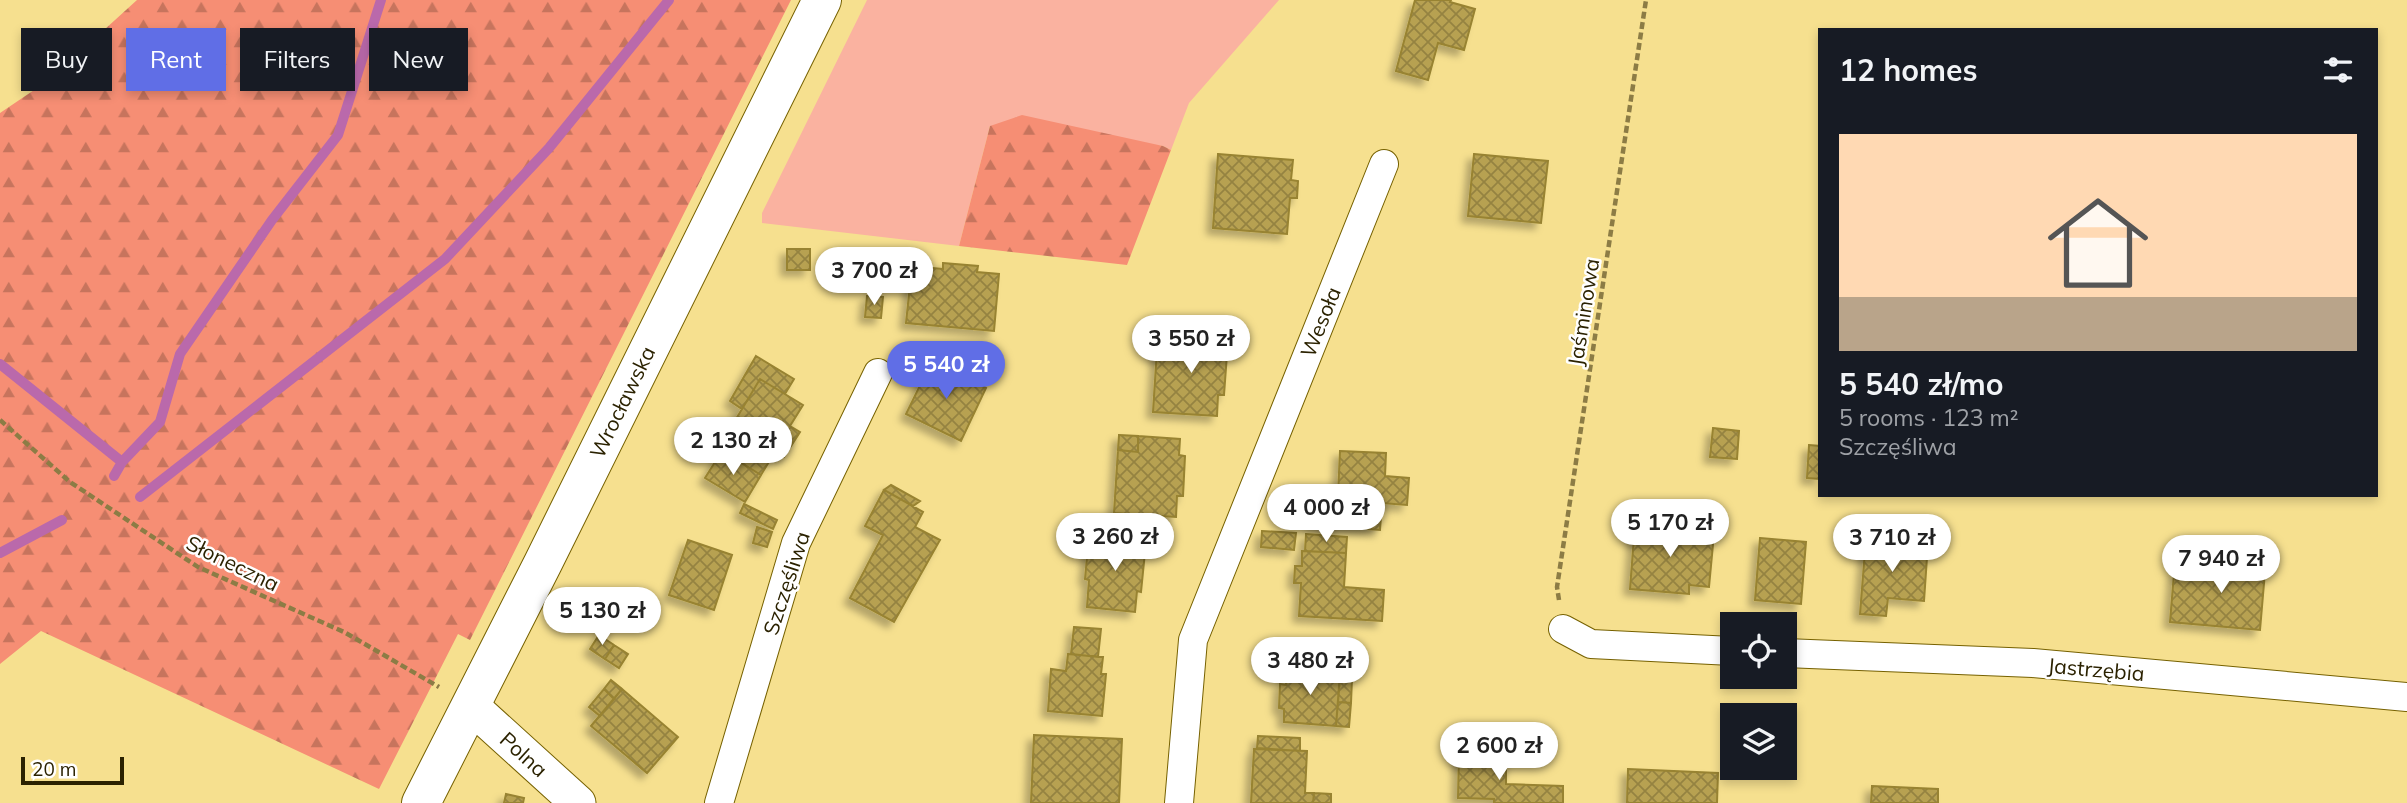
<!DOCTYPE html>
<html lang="en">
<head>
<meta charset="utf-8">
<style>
	body { margin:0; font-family:Mulish,sans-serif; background:#20242c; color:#f1f3f6; height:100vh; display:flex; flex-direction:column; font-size:26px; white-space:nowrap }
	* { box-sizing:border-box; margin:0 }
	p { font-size:23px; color:#9ea1a6 }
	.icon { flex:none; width:38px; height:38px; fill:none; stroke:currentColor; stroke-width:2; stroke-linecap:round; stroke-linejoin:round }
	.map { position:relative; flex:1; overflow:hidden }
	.side { position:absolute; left:1818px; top:28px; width:560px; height:469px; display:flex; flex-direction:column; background:#171b24; border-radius:0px; box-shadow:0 4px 10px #0003 }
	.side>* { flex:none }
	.banner { position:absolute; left:21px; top:28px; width:665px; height:63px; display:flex; gap:14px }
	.controls { position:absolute; left:1720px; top:612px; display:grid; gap:14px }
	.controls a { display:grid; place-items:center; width:77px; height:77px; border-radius:0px; background:#171b24; box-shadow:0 4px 10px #0003; font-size:35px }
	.scale { position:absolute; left:21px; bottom:18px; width:103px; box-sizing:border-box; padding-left:7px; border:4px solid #2b2201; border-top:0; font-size:19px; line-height:24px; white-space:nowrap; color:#2b2201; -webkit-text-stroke:5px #fff; paint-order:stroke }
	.price { position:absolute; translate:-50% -60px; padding:0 16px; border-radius:24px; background:#fff; color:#222; font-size:23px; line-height:46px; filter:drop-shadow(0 2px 4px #0008) }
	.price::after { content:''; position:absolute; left:50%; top:42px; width:21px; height:16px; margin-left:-10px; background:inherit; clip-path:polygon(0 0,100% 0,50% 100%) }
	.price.on { background:#606ee6; color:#fff }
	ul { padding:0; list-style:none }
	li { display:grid; align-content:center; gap:14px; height:371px; padding:0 21px }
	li+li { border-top:2px solid #363941 }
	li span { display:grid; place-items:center; height:217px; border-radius:0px; color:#555 }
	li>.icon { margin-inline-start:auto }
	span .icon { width:126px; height:126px; fill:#fffc; stroke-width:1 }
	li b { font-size:30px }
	h2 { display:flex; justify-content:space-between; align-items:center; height:84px; padding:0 21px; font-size:30px }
	.pill { padding:0 24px; border-radius:0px; background:#171b24; box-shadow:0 4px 10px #0003; font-size:24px; line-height:63px }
	.pill.on { background:#606ee6; color:#fff }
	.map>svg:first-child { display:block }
	.grass { fill:#fab2a0 }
	.forest { fill:url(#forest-firs) }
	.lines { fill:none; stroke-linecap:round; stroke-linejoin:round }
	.stream { stroke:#ba69ab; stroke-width:10 }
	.building { fill:url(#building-cross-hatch); stroke:#988331; stroke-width:2; filter:url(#shadow) }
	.minor-casing { stroke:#766100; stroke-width:30 }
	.tertiary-casing { stroke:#766100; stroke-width:37 }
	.secondary-casing { stroke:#766100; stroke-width:40 }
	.path { stroke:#8c7c45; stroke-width:4.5; stroke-dasharray:7 3.5; stroke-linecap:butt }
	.minor { stroke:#fff; stroke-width:28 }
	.tertiary { stroke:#fff; stroke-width:35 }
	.secondary { stroke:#fff; stroke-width:38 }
	.labels { text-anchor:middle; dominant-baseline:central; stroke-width:5; stroke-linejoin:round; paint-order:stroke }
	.street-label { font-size:21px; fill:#2b2201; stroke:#fff }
</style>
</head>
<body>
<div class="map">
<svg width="2407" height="803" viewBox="0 0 2407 803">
	<defs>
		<pattern id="forest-firs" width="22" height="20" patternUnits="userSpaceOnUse" patternTransform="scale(1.75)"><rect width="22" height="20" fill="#f68e74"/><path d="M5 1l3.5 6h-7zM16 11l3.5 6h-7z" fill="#c7745d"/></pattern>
		<pattern id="building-cross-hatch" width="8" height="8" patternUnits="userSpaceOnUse" patternTransform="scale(1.75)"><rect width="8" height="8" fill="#b7a151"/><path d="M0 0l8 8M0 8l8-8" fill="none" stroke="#958341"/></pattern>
		<filter id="shadow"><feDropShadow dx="-6" dy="6" stdDeviation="3.5" flood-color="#0004"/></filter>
	</defs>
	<rect width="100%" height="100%" fill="#f6e08f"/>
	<!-- grass -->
	<path class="grass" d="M 867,0 L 1279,0 L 1189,103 L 1171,150 L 1163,146 L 990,126 L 959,246 L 762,223 L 762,213 Z"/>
	<!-- forest -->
	<path class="forest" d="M 137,0 L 791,0 L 470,640 L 458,634 L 379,789 L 41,631 L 0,664 L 0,113 L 49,80 Z
		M 1022,115 L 1163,146 L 1171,150 L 1127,265 L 959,246 L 990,126 Z"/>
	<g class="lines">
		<!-- stream -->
		<path class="stream" d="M 0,364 L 122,462
			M 114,476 L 122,462 L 160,422 L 180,354 L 272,220 L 338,135 L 381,0
			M 140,497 L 445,259 L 549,148 L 669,0
			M 0,553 L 62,520"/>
	</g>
	<!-- building -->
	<path class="building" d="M 1415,0 L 1451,0 L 1450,2 L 1475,9 L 1464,50 L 1438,43 L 1428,80 L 1396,71 Z
		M 1218,154 L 1293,160 L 1291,180 L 1298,181 L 1297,198 L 1290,198 L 1287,234 L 1213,228 Z
		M 1474,154 L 1548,161 L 1541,223 L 1468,216 Z
		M 787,249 L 810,249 L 810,270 L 787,270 Z
		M 943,263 L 978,266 L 977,272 L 999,274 L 994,331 L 906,323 L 912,266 L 943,269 Z
		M 867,296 L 883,297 L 881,318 L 865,317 Z
		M 1180,329 L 1221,332 L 1220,354 L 1227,354 L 1224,395 L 1218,395 L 1217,416 L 1153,412 L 1157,349 L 1179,350 Z
		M 756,356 L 794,379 L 785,394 L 760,379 L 742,409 L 730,401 Z
		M 932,361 L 986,388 L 961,441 L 906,414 Z
		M 760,379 L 803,405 L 790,426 L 800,432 L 784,457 L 775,452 L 761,475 L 718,449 Z
		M 1713,428 L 1739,431 L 1737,459 L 1710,457 Z
		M 1119,435 L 1138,436 L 1138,452 L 1118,450 Z
		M 1138,436 L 1180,439 L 1179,455 L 1185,456 L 1183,496 L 1177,496 L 1176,517 L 1114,513 L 1118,450 L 1138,452 Z
		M 1809,445 L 1820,446 L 1820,479 L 1807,478 Z
		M 722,451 L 761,475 L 745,502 L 705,478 Z
		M 1340,451 L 1386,453 L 1385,476 L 1409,478 L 1407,505 L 1382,503 L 1380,530 L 1312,525 L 1314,493 L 1338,495 Z
		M 891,485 L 920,501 L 913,506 L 884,490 Z
		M 884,490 L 923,512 L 915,527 L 940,540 L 894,622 L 850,598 L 883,535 L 865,526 Z
		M 744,504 L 777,520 L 773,529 L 740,513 Z
		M 1635,523 L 1695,528 L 1695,533 L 1714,534 L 1709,587 L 1689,585 L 1689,594 L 1630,589 Z
		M 757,527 L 772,532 L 767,547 L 753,543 Z
		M 1262,531 L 1296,533 L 1294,550 L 1261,547 Z
		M 1094,534 L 1142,539 L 1141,552 L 1145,552 L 1141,592 L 1137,591 L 1135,612 L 1087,607 L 1089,580 L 1085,579 L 1088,547 L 1093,548 Z
		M 1306,534 L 1347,537 L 1346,553 L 1305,551 Z
		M 1760,538 L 1806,542 L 1801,604 L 1755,600 Z
		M 1866,538 L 1928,543 L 1924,601 L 1888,598 L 1886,616 L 1860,614 Z
		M 688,540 L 732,555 L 714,610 L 669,595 Z
		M 1302,551 L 1346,553 L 1344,587 L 1384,590 L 1382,621 L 1299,616 L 1301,583 L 1294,583 L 1295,566 L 1302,566 Z
		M 2213,556 L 2266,560 L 2260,630 L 2170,622 L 2174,573 L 2211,577 Z
		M 1074,627 L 1101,629 L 1098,657 L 1071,654 Z
		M 599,635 L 614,645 L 605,659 L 590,649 Z
		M 614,645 L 628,654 L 619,668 L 605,659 Z
		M 1068,654 L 1103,657 L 1101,674 L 1106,674 L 1102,716 L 1048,711 L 1051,669 L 1066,671 Z
		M 1293,654 L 1331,657 L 1330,673 L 1292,670 Z
		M 1287,669 L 1340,673 L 1336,726 L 1284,722 L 1284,709 L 1279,708 L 1280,684 L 1286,685 Z
		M 1340,678 L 1352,679 L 1351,703 L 1338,702 Z
		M 611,680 L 622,689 L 614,699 L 604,689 Z
		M 604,689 L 614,699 L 600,716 L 589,707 Z
		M 622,689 L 678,737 L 647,773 L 591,726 Z
		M 1338,702 L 1351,703 L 1349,727 L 1336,726 Z
		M 1034,735 L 1122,739 L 1119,803 L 1031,803 Z
		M 1258,736 L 1300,738 L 1300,751 L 1257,748 Z
		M 1254,749 L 1307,751 L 1305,793 L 1314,793 L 1313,803 L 1251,803 Z
		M 1459,753 L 1506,754 L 1506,784 L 1563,786 L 1563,803 L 1494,803 L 1494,799 L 1458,798 Z
		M 1628,769 L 1718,773 L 1717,803 L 1627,803 Z
		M 1872,786 L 1938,789 L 1938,803 L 1871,803 Z
		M 1314,793 L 1331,794 L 1331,803 L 1313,803 Z
		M 506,794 L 524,798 L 523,803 L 504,803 Z"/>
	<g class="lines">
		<!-- minor casing -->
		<g class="minor-casing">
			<path id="minor" d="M 1563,629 L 1591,644 L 1732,651
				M 1785,653 L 2033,663 L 2407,697
				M 719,803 L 796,543 L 878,373
				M 1179,803 L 1193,640 L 1384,164"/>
		</g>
		<!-- tertiary casing -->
		<g class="tertiary-casing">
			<path id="tertiary" d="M 470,705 L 578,803"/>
		</g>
		<!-- secondary casing -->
		<g class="secondary-casing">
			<path id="secondary" d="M 421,803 L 543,563 L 822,0"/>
		</g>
		<!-- path -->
		<path class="path" d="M 0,420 L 70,482 L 198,567 L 344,632 L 439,687
			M 1559,600 L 1557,587 L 1646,0"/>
		<!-- minor -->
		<use href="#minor" class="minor"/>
		<!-- tertiary -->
		<use href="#tertiary" class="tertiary"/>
		<!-- secondary -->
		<use href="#secondary" class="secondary"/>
	</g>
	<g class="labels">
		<!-- street labels -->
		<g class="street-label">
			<text transform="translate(1583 312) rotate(-81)">Jaśminowa</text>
			<text transform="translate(1320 322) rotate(-68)">Wesoła</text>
			<text transform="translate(622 402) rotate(-64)">Wrocławska</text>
			<text transform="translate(233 563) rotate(26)">Słoneczna</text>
			<text transform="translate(786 583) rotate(-72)">Szczęśliwa</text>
			<text transform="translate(2096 669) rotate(5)">Jastrzębia</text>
			<text transform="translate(524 754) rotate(42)">Polna</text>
		</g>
	</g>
</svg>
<div class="controls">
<a><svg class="icon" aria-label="locate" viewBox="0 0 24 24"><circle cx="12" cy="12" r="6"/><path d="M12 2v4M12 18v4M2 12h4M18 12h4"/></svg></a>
<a><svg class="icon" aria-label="layers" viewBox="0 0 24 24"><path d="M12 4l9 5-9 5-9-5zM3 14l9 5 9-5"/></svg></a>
</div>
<div class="scale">20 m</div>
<b class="price" style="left:874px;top:307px">3 700 zł</b>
<b class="price" style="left:1191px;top:375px">3 550 zł</b>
<b class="price on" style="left:946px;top:401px">5 540 zł</b>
<b class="price" style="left:733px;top:477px">2 130 zł</b>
<b class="price" style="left:1326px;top:544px">4 000 zł</b>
<b class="price" style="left:1670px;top:559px">5 170 zł</b>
<b class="price" style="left:1115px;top:573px">3 260 zł</b>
<b class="price" style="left:1892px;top:574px">3 710 zł</b>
<b class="price" style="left:2221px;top:595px">7 940 zł</b>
<b class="price" style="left:602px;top:647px">5 130 zł</b>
<b class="price" style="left:1310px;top:697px">3 480 zł</b>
<b class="price" style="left:1499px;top:782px">2 600 zł</b>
<div class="banner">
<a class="pill">Buy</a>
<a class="pill on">Rent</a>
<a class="pill">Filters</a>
<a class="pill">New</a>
</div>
<section class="side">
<h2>12 homes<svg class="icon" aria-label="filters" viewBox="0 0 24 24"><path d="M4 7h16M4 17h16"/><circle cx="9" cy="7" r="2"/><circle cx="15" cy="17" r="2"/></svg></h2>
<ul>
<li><span style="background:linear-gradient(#ffd9b3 75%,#b9a48a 0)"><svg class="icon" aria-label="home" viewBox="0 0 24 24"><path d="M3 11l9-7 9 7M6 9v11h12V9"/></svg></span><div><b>5 540 zł/mo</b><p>5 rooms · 123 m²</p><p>Szczęśliwa</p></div></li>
</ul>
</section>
</div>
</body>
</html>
